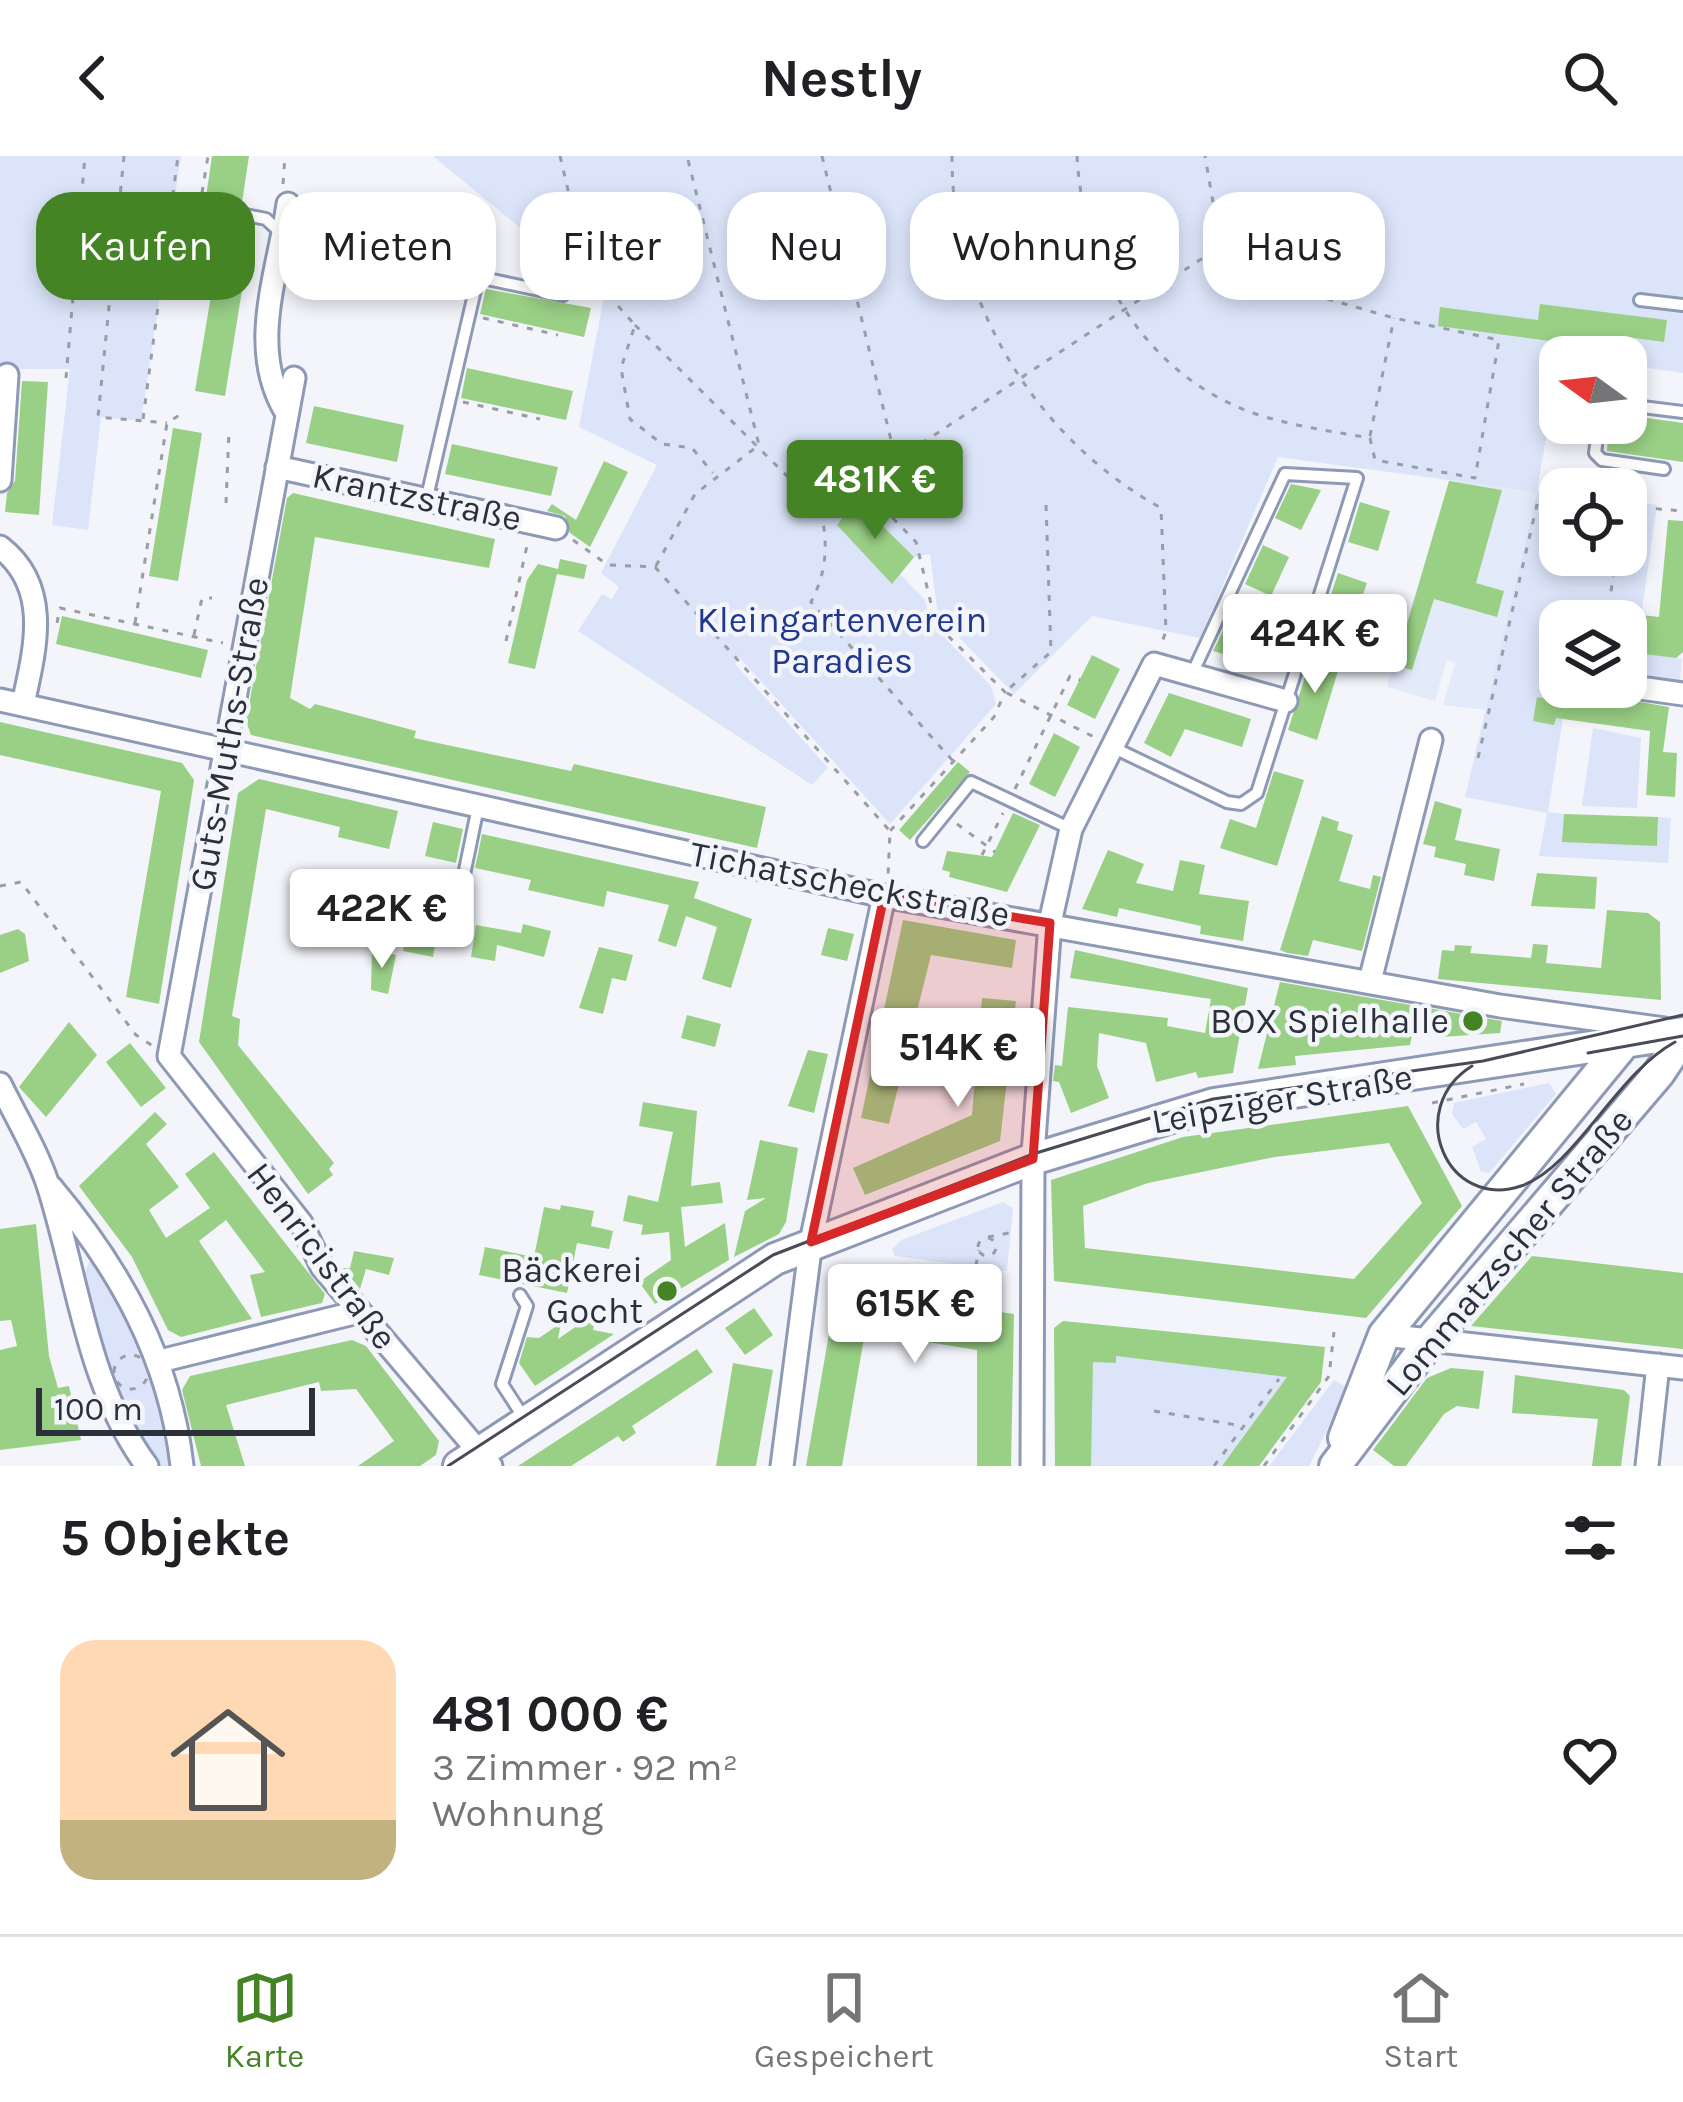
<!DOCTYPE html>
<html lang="de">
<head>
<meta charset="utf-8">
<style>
	body { margin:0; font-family:Karla,sans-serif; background:#f6f6f6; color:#202124; height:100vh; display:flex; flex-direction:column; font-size:45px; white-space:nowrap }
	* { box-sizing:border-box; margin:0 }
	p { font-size:39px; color:#757577 }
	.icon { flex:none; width:66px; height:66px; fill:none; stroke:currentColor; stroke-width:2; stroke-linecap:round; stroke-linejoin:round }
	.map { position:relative; height:1310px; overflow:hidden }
	.sheet { display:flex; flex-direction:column; background:#fff; flex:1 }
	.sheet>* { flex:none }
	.guide { position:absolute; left:36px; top:36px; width:1611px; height:108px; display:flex; gap:24px }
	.needle { width:78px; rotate:285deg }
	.tools { position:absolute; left:1539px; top:180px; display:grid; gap:24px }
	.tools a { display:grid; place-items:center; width:108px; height:108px; border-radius:24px; background:#fff; box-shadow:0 6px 18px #0003; font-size:60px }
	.scale { position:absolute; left:36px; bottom:30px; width:279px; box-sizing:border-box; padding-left:12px; border:6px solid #2b303b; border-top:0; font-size:33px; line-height:42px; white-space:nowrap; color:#2b303b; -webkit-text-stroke:9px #f3f5fb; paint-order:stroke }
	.price { position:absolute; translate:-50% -102px; padding:0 27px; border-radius:12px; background:#fff; color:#222; font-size:39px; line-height:78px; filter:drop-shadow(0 3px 6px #0008) }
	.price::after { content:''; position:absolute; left:50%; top:72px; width:36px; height:27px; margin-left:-18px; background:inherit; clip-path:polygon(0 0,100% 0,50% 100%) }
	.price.current { background:#448425; color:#fff }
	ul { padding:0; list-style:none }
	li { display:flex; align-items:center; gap:36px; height:300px; padding:0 60px }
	li span { display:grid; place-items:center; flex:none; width:336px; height:240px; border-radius:36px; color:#555 }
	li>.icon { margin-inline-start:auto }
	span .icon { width:144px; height:144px; fill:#fffc; stroke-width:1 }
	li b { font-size:51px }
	h2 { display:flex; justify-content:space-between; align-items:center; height:144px; padding:0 60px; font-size:51px }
	.pill { padding:0 42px; border-radius:36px; background:#fff; box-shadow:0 6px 18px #0003; font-size:42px; line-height:108px }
	.pill.current { background:#448425; color:#fff }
	header { display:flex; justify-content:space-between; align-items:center; height:156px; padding:0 60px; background:#fff; font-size:54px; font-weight:700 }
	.tab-bar { display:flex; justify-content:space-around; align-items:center; height:168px; border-top:3px solid #e0e0e0; background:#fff; font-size:33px; color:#757577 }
	.tab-bar a { display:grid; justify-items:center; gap:6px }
	.tab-bar .current { color:#448425 }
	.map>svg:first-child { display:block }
	.built { fill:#e3eaf9 }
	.green { fill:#dbe4f9 }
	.building { fill:#9ad086; fill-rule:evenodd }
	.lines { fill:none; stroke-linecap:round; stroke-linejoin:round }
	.lane-casing { stroke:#8d99b5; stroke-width:16 }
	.street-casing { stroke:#8d99b5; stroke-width:27 }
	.secondary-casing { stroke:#8d99b5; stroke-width:36 }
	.path { stroke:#999da5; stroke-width:3; stroke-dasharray:6 9; stroke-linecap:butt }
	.lane { stroke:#fff; stroke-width:10 }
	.street { stroke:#fff; stroke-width:21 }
	.secondary { stroke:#fff; stroke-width:30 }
	.tram { stroke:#484c57; stroke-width:3 }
	.marked { fill:#d62828; fill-opacity:0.2; stroke:#d62828; stroke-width:9; stroke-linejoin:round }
	.poi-dot { fill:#448425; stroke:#f3f5fb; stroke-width:4.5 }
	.labels { text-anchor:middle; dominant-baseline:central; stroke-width:9; stroke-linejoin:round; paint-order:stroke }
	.street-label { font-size:36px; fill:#2b303b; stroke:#f3f5fb }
	.park-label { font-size:36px; fill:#1f388d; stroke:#f3f5fb }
	.poi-label { font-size:36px; fill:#2b303b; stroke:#f3f5fb; text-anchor:end }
</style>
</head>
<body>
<header><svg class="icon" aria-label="back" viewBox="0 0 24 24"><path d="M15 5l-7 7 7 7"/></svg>Nestly<svg class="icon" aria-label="search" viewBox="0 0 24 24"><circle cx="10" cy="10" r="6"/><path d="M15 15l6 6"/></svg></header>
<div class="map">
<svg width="1683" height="1310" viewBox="0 0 1683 1310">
	<rect width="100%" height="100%" fill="#f3f5fb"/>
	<!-- built -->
	<path class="built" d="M 1450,324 L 1537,335 L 1486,554 L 1443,549 L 1455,507 L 1447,504 L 1435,545 L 1387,531 Z"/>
	<!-- green -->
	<path class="green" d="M 0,0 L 181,0 L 141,265 L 101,261 L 88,374 L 52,369 L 70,213 L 0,213 Z
		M 433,0 L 1683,0 L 1683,217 L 1626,209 L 1626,201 L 1560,201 L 1537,335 L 1560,338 L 1560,399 L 1626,399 L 1626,345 L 1657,349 L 1636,496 L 1682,503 L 1680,524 L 1626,516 L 1626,465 L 1560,465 L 1560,531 L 1568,531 L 1548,656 L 1564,658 L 1563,686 L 1657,689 L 1658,661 L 1671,662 L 1668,707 L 1539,700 L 1547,657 L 1465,641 L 1537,336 L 1278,301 L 1200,482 L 1092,460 L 1014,538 L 938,460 L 930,398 L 914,401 L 900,418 L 925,444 L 931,467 L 991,530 L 996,548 L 890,668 L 738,500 L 735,508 L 828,612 L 812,629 L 578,475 L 602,438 L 612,443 L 619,431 L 601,417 L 657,309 L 579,271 L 604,141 Z
		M 1593,572 L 1641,582 L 1637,652 L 1582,650 Z
		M 1549,927 L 1556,938 L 1489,1017 L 1481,1015 L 1472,991 L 1486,983 L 1476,966 L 1463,973 L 1452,958 L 1454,947 Z
		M 1003,1046 L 1013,1052 L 1007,1115 L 895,1100 L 892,1093 L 901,1084 Z
		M 90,1104 C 131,1120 165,1267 175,1310 L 156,1310 L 124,1267 L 81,1126 Z
		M 1116,1200 L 1278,1220 L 1294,1217 L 1222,1310 L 1091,1310 L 1090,1214 L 1093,1206 Z
		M 1334,1224 L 1346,1231 L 1344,1240 L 1309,1310 L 1269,1310 Z"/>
	<!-- building -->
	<path class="building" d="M 212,0 L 249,0 L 242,47 L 206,41 Z
		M 220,86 L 249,91 L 225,240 L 195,235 Z
		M 486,133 L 591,152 L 584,181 L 480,158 Z
		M 1540,148 L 1667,164 L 1664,186 L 1621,180 L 1619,201 L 1601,201 L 1603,192 L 1438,170 L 1440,151 L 1538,164 Z
		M 467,212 L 573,235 L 566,264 L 461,242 Z
		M 22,225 L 48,226 L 39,359 L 5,356 L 7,337 L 15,325 Z
		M 314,250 L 404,269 L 397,306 L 306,287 Z
		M 1626,259 L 1683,267 L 1683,306 L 1607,295 L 1609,267 L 1626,267 Z
		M 173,272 L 202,277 L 178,425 L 149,420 Z
		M 452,288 L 558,311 L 551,340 L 445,318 Z
		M 604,305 L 628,316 L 590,391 L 570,377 L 565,360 L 547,355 L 552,348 L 576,364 Z
		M 1449,325 L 1502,334 L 1476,427 L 1504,435 L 1497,461 L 1434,443 L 1412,514 L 1395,509 Z
		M 1291,328 L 1321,334 L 1301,374 L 1275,362 Z
		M 293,337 L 495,383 L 489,412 L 315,381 L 290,542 L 310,553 L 315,548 L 416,575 L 414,582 L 571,615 L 574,608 L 766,651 L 757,692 L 251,579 L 246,565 L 287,342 Z
		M 856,344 L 914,401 L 892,428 L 837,369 Z
		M 1360,346 L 1390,355 L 1378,395 L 1348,386 Z
		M 1668,364 L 1683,365 L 1683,496 L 1676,502 L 1636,497 L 1642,459 L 1659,461 Z
		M 1263,389 L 1289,401 L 1271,440 L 1245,428 Z
		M 560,403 L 587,409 L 584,423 L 557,418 L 535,513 L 508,507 L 527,424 L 538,408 L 558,413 Z
		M 1338,417 L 1367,427 L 1353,466 L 1325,457 Z
		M 62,460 L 208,494 L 201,522 L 56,488 Z
		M 1226,469 L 1268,482 L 1259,509 L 1213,495 Z
		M 1313,496 L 1341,505 L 1317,584 L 1288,574 Z
		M 1092,499 L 1120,513 L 1095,563 L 1067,549 Z
		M 1583,536 L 1669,551 L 1663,596 L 1677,597 L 1675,641 L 1646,639 L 1650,575 L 1556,562 L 1554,569 L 1533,565 L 1537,541 L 1581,549 Z
		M 1169,537 L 1251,563 L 1242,591 L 1185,573 L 1171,601 L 1144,587 Z
		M 0,566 L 182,607 L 194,624 L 159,848 L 126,841 L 161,635 L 0,599 Z
		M 1054,577 L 1080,591 L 1055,641 L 1029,628 Z
		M 958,606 L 970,616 L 910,684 L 899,674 Z
		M 1274,615 L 1304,624 L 1277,710 L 1220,692 L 1230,663 L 1256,672 Z
		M 259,623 L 398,655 L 389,693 L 338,681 L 340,671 L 266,653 L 232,860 L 240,863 L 238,889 L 334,1007 L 329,1013 L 333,1019 L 308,1038 L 199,886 L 238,637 Z
		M 1435,645 L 1462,653 L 1455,684 L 1500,693 L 1494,725 L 1464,719 L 1466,708 L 1434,701 L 1436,691 L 1423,688 Z
		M 1013,657 L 1040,669 L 1007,736 L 949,721 L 950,716 L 942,714 L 947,695 L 992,701 Z
		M 1564,658 L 1658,661 L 1657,690 L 1562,686 Z
		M 1322,660 L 1339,666 L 1337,674 L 1353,679 L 1339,725 L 1370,733 L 1373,719 L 1381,721 L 1362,795 L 1313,784 L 1308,800 L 1287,797 L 1280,794 Z
		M 433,666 L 463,673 L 456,707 L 425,700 Z
		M 482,678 L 699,726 L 694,742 L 752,763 L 731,832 L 702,823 L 717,771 L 686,760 L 676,791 L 658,785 L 669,749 L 607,735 L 604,751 L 528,734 L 531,724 L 475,712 Z
		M 1108,694 L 1144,708 L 1136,727 L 1173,735 L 1180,704 L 1205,709 L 1199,738 L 1249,745 L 1243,785 L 1200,778 L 1201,770 L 1119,752 L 1117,761 L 1082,753 Z
		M 1537,717 L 1597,721 L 1595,753 L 1531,750 Z
		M 1607,754 L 1648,757 L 1660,766 L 1661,844 L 1438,823 L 1442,794 L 1454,795 L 1455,789 L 1472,790 L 1470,797 L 1531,802 L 1533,788 L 1548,789 L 1546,807 L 1601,812 Z
		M 903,764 L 1016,784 L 1012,812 L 931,799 L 889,968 L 861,962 Z
		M 409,765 L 438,771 L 433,801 L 403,795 Z
		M 523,768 L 551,775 L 544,801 L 497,789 L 495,805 L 471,801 L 476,769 L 521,777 Z
		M 828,772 L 854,778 L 847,805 L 821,799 Z
		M 18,773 L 25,778 L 29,805 L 0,817 L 0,779 Z
		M 599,791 L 633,799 L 626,825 L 612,822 L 603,858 L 579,852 Z
		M 372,793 L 396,799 L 388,838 L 371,834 Z
		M 1075,794 L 1248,832 L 1233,917 L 1198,922 L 1196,916 L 1156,926 L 1146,887 L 1099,877 L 1097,910 L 1109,942 L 1071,957 L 1059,926 L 1053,925 L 1055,909 L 1062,910 L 1068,851 L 1168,862 L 1167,870 L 1205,877 L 1211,843 L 1070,822 Z
		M 1280,826 L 1502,865 L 1500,877 L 1441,881 L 1443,869 L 1415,864 L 1410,889 L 1295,900 L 1296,909 L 1258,913 Z
		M 982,842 L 1016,845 L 1000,985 L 865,1039 L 853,1012 L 972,959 Z
		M 687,859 L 721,868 L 715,891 L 681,882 Z
		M 69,866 L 97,899 L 46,961 L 19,931 Z
		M 130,887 L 166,932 L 141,951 L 106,906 Z
		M 808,894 L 828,898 L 814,957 L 788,950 Z
		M 643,946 L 697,955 L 691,1030 L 720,1026 L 723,1047 L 681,1051 L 685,1091 L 725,1067 L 729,1104 L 655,1148 L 639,1126 L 671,1104 L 669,1076 L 641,1079 L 643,1069 L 623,1065 L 628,1039 L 658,1046 L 673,976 L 639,970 Z
		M 1408,950 L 1462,1050 L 1366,1162 L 1054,1125 L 1051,1024 L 1183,981 ZM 1389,987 L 1422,1047 L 1354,1123 L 1085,1092 L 1083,1050 L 1148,1027 L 1275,1001 Z
		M 155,956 L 167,968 L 146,988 L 179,1031 L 149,1054 L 166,1082 L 210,1052 L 185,1018 L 214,996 L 325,1138 L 322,1147 L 261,1161 L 250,1119 L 265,1116 L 226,1064 L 199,1085 L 252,1163 L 181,1181 L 168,1174 L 132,1101 L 79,1030 Z
		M 760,984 L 798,992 L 786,1066 L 779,1078 L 734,1101 L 745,1055 L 766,1042 L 747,1044 Z
		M 561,1049 L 594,1055 L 591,1070 L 613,1075 L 609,1093 L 577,1087 L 567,1137 L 479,1119 L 485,1091 L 534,1101 L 544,1051 L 560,1054 Z
		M 36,1068 L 49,1200 L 58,1232 L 69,1230 L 81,1284 L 0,1294 L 0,1194 L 17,1190 L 11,1164 L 0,1165 L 0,1073 Z
		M 354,1095 L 394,1102 L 389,1119 L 366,1113 L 360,1133 L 343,1112 L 350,1112 Z
		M 1532,1100 L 1683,1117 L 1683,1193 L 1471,1170 Z
		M 837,1132 L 1014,1158 L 1011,1310 L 977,1310 L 977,1194 L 865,1176 L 842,1310 L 806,1310 Z
		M 754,1152 L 773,1179 L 745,1199 L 725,1172 Z
		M 597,1156 L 593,1174 L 614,1178 L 535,1230 L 519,1207 L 527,1181 L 539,1182 L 561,1167 L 558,1183 Z
		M 1063,1165 L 1325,1191 L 1321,1226 L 1259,1310 L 1222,1310 L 1287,1221 L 1116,1200 L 1116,1207 L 1093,1206 L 1091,1310 L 1055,1310 L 1054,1172 Z
		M 352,1184 L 366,1190 L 439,1285 L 436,1299 L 420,1310 L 358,1310 L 394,1285 L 356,1233 L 321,1235 L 319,1226 L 226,1249 L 245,1310 L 201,1310 L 182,1234 L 190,1220 Z
		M 697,1193 L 713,1216 L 632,1270 L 636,1277 L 623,1286 L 618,1280 L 571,1310 L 518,1310 Z
		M 733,1207 L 773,1214 L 756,1310 L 716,1310 Z
		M 1451,1212 L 1484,1215 L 1479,1253 L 1457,1250 L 1444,1258 L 1406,1310 L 1394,1310 L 1373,1294 L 1427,1222 Z
		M 1515,1219 L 1624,1234 L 1630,1240 L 1621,1310 L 1592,1310 L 1598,1263 L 1512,1257 Z"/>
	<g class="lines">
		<!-- lane casing -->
		<g class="lane-casing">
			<path id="lane" d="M 200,50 L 266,63 L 281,77
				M 1640,144 L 1683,149
				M 1626,249 L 1683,256
				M 1599,267 L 1595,297 L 1602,304 L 1664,313
				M 427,341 L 478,121 L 563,139
				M 1306,481 L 1370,500
				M 1112,591 L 1227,646 L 1241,648 L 1257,637 L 1357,322 L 1285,318 L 1192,518
				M 923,685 L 971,626 L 1071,673
				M 460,771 L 459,743 L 478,651
				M 520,1139 L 527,1150 L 502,1228 L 524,1262"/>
		</g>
		<!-- street casing -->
		<g class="street-casing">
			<path id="street" d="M 294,222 L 169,900 L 301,1067 L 322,1111 L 491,1310
				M 286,256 C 247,192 278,118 288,48
				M 277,311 L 556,372
				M 0,324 L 7,219
				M 0,391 C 52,431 35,493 23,548
				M 1626,530 L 1683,538
				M 0,544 L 884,740 L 1500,850 L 1665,873
				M 1370,825 L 1431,584
				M 0,928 C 16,961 37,995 48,1029 C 79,1126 86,1227 147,1310
				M 51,1031 C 120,1113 170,1202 182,1310
				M 1384,1179 L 1683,1212
				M 160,1205 L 358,1156
				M 782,1310 L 811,1086 L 884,740
				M 1032,1310 L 1033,998 L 1050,767 L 1071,673 L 1154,508 L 1286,545
				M 1647,1310 L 1658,1209"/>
		</g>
		<!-- secondary casing -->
		<g class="secondary-casing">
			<path id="secondary" d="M 1344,1282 L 1384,1179 L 1625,886
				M 459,1310 L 775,1103 L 1033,1003 L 1214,948 L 1683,877
				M 1335,1310 L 1430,1185 L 1659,917 L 1683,881"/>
		</g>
		<!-- path -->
		<path class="path" d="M 124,0 L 98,261 L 167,267
			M 560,0 L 587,115 L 635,169 L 621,212 L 630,263 L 662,288 L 692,292 L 713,317
			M 822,0 L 892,288 L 903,297
			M 952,0 C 951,144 1035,282 1161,352 L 1166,475 L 1161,489
			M 1077,0 C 1083,112 1144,218 1253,257 C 1291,270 1331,275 1370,282 L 1375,304 L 1475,322 L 1499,184 L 1394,162 L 1275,128 L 1230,83 L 1215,58 L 1205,0
			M 283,28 L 285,0
			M 202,37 L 208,0
			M 483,162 L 558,179
			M 635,169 L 795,328 L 882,310 L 904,299 L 1230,84
			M 66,222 L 85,0
			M 463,246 L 540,263
			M 143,263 L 178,0
			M 1370,280 L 1394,162
			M 851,319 L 916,386 L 936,468 L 1005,536 L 994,561 L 890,675
			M 813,326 C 826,368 833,405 811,446 L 953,605
			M 226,347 L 229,275
			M 1046,349 L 1051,496 L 1005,536 L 1094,581
			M 1626,350 L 1683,355
			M 573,384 L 608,409 L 655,411 L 890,675 L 888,720
			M 656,410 L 695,338 L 759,289 L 687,0
			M 1607,465 L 1616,399
			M 57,467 L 60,452 L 223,487
			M 135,467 L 167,267 L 181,258
			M 194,479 L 202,442 L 212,442
			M 506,485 L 528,385
			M 1478,602 L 1539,340 L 1560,342
			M 1015,633 L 1070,520 L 1080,524
			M 957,668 L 995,696
			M 982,699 L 1003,657
			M 0,730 L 21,726 L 136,879 L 153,890
			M 1432,947 L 1524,928
			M 988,1081 L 1014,1076
			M978 1091a9 9 0 1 1 18 0a9 9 0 1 1-18 0Z
			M 970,1139 L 979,1094
			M114 1216a17 17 0 1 1 34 0a17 17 0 1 1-34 0Z
			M 1154,1255 L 1242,1270
			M 1214,1310 L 1279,1223
			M 1264,1310 L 1329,1220 L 1334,1176"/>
		<!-- lane -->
		<use href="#lane" class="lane"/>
		<!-- street -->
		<use href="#street" class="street"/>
		<!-- secondary -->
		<use href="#secondary" class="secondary"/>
		<!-- tram -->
		<path class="tram" d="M 1588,897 L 1683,880
			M 1472,910 C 1404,952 1446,1055 1521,1030 C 1575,1012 1616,918 1675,886
			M 448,1310 L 773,1099 L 1033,998 L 1213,943 L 1483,905 L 1683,859"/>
	</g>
	<!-- marked area -->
	<path class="marked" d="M 884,740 L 1050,767 L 1033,1003 L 811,1086 Z"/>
	<!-- markers -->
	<g class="poi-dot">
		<circle cx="1473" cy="865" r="12"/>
		<circle cx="667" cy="1135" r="12"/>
	</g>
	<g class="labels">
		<!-- street labels -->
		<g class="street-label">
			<text transform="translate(417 341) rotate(12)">Krantzstraße</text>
			<text transform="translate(229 578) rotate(-80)">Guts-Muths-Straße</text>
			<text transform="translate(850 728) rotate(11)">Tichatscheckstraße</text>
			<text transform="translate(1282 943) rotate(-10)">Leipziger Straße</text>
			<text transform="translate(1509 1096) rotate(-50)">Lommatzscher Straße</text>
			<text transform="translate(322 1100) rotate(53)">Henricistraße</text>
		</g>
		<!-- park labels -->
		<g class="park-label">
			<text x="842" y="464">Kleingartenverein<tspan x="842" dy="41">Paradies</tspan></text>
		</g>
		<!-- poi labels -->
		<g class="poi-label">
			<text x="1449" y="865">BOX Spielhalle</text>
			<text x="643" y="1114">Bäckerei<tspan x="643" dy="41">Gocht</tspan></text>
		</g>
	</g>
</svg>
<div class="tools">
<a><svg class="needle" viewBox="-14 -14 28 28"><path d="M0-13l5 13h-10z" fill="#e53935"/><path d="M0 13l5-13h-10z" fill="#757577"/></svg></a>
<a><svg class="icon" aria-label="locate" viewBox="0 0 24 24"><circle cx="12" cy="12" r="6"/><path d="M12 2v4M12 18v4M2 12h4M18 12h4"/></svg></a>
<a><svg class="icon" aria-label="layers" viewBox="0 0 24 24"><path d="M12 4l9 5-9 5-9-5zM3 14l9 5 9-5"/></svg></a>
</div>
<div class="scale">100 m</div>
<b class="price current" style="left:875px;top:386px">481K €</b>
<b class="price" style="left:1315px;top:540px">424K €</b>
<b class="price" style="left:382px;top:815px">422K €</b>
<b class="price" style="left:958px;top:954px">514K €</b>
<b class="price" style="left:915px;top:1210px">615K €</b>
<div class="guide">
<a class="pill current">Kaufen</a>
<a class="pill">Mieten</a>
<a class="pill">Filter</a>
<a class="pill">Neu</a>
<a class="pill">Wohnung</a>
<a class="pill">Haus</a>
</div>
</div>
<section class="sheet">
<h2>5 Objekte<svg class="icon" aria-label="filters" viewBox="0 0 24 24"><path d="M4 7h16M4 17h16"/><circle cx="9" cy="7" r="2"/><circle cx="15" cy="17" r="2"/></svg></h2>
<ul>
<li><span style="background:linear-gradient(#ffd9b3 75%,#c2b280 0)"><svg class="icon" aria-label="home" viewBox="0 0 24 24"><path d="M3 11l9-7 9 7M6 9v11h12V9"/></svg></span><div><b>481 000 €</b><p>3 Zimmer · 92 m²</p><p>Wohnung</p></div><svg class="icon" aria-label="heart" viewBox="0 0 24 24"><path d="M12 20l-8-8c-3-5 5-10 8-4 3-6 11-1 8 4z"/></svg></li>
</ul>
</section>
<nav class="tab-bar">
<a class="current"><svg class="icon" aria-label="map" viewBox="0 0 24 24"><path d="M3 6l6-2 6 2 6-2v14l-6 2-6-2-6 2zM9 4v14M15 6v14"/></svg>Karte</a>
<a><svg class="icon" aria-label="saved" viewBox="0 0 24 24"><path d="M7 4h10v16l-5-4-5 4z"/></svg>Gespeichert</a>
<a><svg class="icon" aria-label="home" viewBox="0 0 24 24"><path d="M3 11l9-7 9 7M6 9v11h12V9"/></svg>Start</a>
</nav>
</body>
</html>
